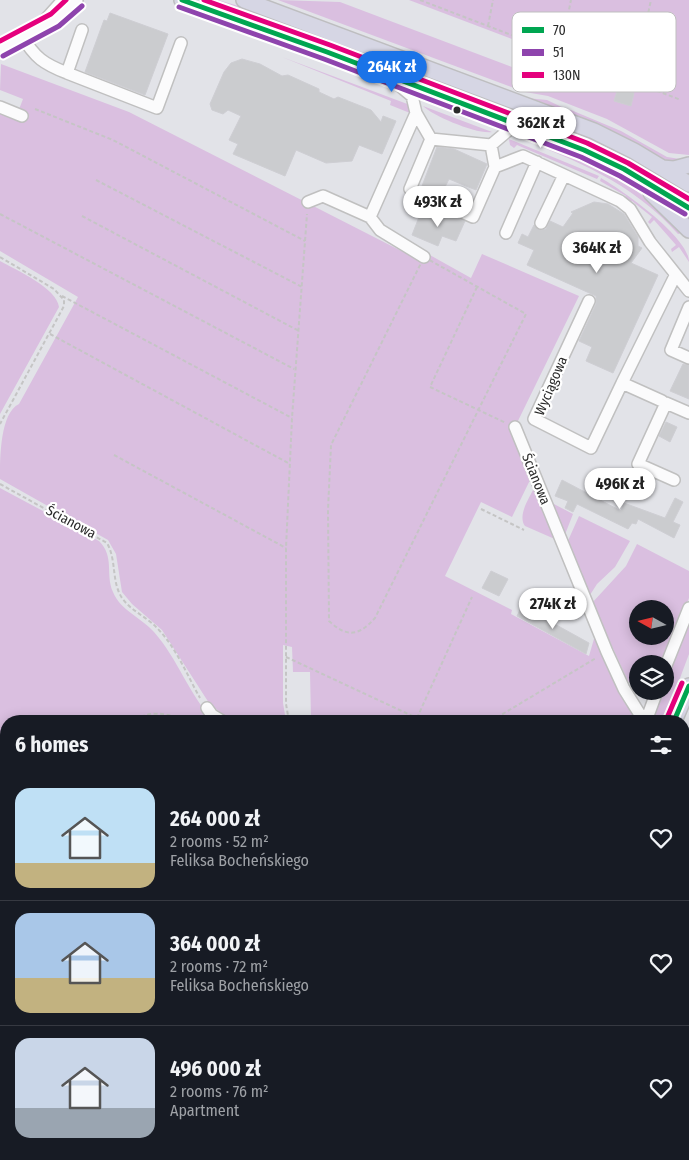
<!DOCTYPE html>
<html lang="en">
<head>
<meta charset="utf-8">
<style>
	body { margin:0; font-family:"Fira Sans Condensed",sans-serif; background:#242831; color:#f1f3f6; height:100vh; display:flex; flex-direction:column; font-size:19px; white-space:nowrap }
	* { box-sizing:border-box; margin:0 }
	p { font-size:16px; color:#9ea1a6 }
	.icon { flex:none; width:28px; height:28px; fill:none; stroke:currentColor; stroke-width:2; stroke-linecap:round; stroke-linejoin:round }
	.map { position:relative; flex:1; overflow:hidden }
	.sheet { position:absolute; left:0px; top:715px; width:690px; height:445px; display:flex; flex-direction:column; background:#171b24; border-radius:20px 20px 0 0; box-shadow:0 2px 12px #0003 }
	.sheet>* { flex:none }
	.needle { width:32px; rotate:278deg }
	.buttons { position:absolute; left:629px; top:600px; display:grid; gap:10px }
	.buttons a { display:grid; place-items:center; width:45px; height:45px; border-radius:50%; background:#171b24; box-shadow:0 2px 12px #0003; font-size:25px }
	.price { position:absolute; translate:-50% -42px; padding:0 11px; border-radius:18px; background:#fff; color:#222; font-size:16px; line-height:32px; filter:drop-shadow(0 1px 2px #0008) }
	.price::after { content:''; position:absolute; left:50%; top:30px; width:15px; height:11px; margin-left:-8px; background:inherit; clip-path:polygon(0 0,100% 0,50% 100%) }
	.price.selected { background:#1a73e8; color:#fff }
	ul { padding:0; list-style:none }
	li { display:flex; align-items:center; gap:15px; height:125px; padding:0 15px }
	li+li { border-top:1px solid #363941 }
	li span { display:grid; place-items:center; flex:none; width:140px; height:100px; border-radius:15px; color:#555 }
	li>.icon { margin-inline-start:auto }
	span .icon { width:60px; height:60px; fill:#fffc; stroke-width:1 }
	li b { font-size:21px }
	h2 { display:flex; justify-content:space-between; align-items:center; height:60px; padding:0 15px; font-size:21px }
	.map>svg:first-child { display:block }
	.industrial { fill:#d6d9d7 }
	.green { fill:#dabfe0; fill-rule:evenodd }
	.building { fill:#cbcccf; stroke:#ceced3 }
	.lines { fill:none; stroke-linecap:round; stroke-linejoin:round }
	.minor-casing { stroke:#c0c0c0; stroke-width:14 }
	.major-casing { stroke:#bebec0; stroke-width:18 }
	.highway-casing { stroke:#bebec0; stroke-width:20 }
	.path { stroke:#c5c5c5; stroke-width:2; stroke-dasharray:4 2.5; stroke-linecap:butt }
	.minor { stroke:#fbfbfc; stroke-width:11 }
	.major { stroke:#d6d6e4; stroke-width:15 }
	.highway { stroke:#d6dbe6; stroke-width:18 }
	.bus-1-casing { stroke:#fff; stroke-width:9 }
	.bus-2-casing { stroke:#fff; stroke-width:9 }
	.bus-3-casing { stroke:#fff; stroke-width:9 }
	.bus-1 { stroke:#00a651; stroke-width:5 }
	.bus-2 { stroke:#8e44ad; stroke-width:5 }
	.bus-3 { stroke:#e5007d; stroke-width:5 }
	.bus-dot { fill:#2b2b2b; stroke:#fff; stroke-width:2 }
	.labels { text-anchor:middle; dominant-baseline:central; stroke-width:4.5; stroke-linejoin:round; paint-order:stroke }
	.street-label { font-size:14px; fill:#2b2b2b; stroke:#fff }
	.key { fill:#fff; stroke:#bfbfbf; stroke-width:1 }
	.key-label { font-size:14px; fill:#2b2b2b }
</style>
</head>
<body>
<div class="map">
<svg width="689" height="1160" viewBox="0 0 689 1160">
	<rect width="100%" height="100%" fill="#e2e3e8"/>
	<!-- industrial -->
	<path class="industrial" d="M 0,894 L 6,899 L 6,976 L 0,972 Z"/>
	<!-- green -->
	<path class="green" d="M 201,0 L 218,0 L 256,11 L 588,136 L 623,153 L 676,185 L 606,147 L 561,128 Z
		M 278,0 L 340,2 L 554,83 L 562,58 L 409,0 L 689,0 L 689,155 L 669,153 L 607,119 L 548,96 L 525,92 Z
		M 282,57 L 410,105 L 410,113 L 390,105 L 391,101 Z
		M 1,64 L 129,112 L 419,260 L 428,254 L 471,278 L 482,254 L 579,296 L 515,427 L 531,478 L 512,517 L 481,502 L 445,576 L 512,610 L 511,614 L 589,656 L 596,632 L 636,721 L 294,721 L 311,719 L 310,672 L 293,672 L 292,647 L 283,645 L 283,703 L 286,721 L 231,721 L 209,703 L 162,630 L 132,604 L 122,592 L 116,554 L 108,540 L 0,479 C 0,458 0,413 19,404 L 78,297 L 0,251 L 0,111 L 18,112 L 23,99 L 0,90 Z
		M 526,98 L 547,100 L 570,111 L 571,110 L 621,131 L 667,157 L 680,159 L 670,161 L 657,157 Z
		M 423,106 L 492,132 C 478,135 433,116 423,106 Z
		M 515,133 C 525,133 537,140 547,144 C 604,165 641,190 684,232 L 678,234 C 633,183 574,159 511,135 Z
		M 509,139 L 599,176 L 597,179 L 517,145 L 514,148 L 510,145 Z
		M 601,178 C 622,190 689,237 689,262 L 679,247 L 672,252 L 671,249 L 676,245 L 654,220 L 650,224 L 648,222 L 652,217 L 632,201 L 630,203 L 624,198 L 626,196 L 600,181 Z
		M 0,261 C 16,270 57,288 59,307 L 0,414 Z
		M 535,486 L 557,540 L 525,526 C 517,515 530,497 535,486 Z
		M 0,488 L 99,541 C 115,557 105,574 113,592 C 120,610 142,618 154,632 C 178,659 189,695 214,721 L 6,721 L 6,746 L 0,744 Z
		M 550,502 L 573,514 L 564,537 Z
		M 579,516 L 630,541 L 615,567 L 597,584 L 590,595 L 567,543 Z
		M 637,544 L 689,571 L 689,598 L 663,664 L 638,664 L 637,688 L 628,681 L 592,603 L 626,566 ZM 638,609 L 665,609 L 665,636 L 638,636 Z
		M 689,621 L 689,654 L 664,721 L 651,721 L 662,691 L 665,691 L 665,683 Z
		M 689,948 L 689,1010 L 684,1020 L 684,960 Z
		M 0,1028 L 6,1043 L 6,1101 L 0,1102 Z
		M 0,1111 L 6,1111 L 6,1154 L 12,1154 L 12,1160 L 0,1160 Z
		M 39,1154 L 198,1154 L 196,1160 L 39,1160 Z
		M 213,1154 L 282,1154 L 285,1160 L 210,1160 Z
		M 388,1154 L 453,1154 L 450,1160 L 385,1160 Z"/>
	<!-- building -->
	<path class="building" d="M 110,13 L 168,34 L 145,95 L 85,72 L 104,20 L 107,21 Z
		M 242,59 L 260,64 L 282,76 L 288,75 L 319,89 L 319,92 L 334,99 L 338,97 L 371,110 L 381,122 L 383,116 L 396,121 L 382,154 L 359,145 L 352,161 L 326,163 L 296,150 L 285,176 L 233,154 L 238,144 L 229,140 L 241,116 L 228,110 L 223,114 L 212,110 L 210,104 L 224,72 L 231,63 Z
		M 618,88 L 634,93 L 631,106 L 614,101 Z
		M 437,147 L 454,149 L 487,164 L 476,190 L 449,179 L 441,195 L 422,186 Z
		M 594,202 L 608,204 L 624,214 L 638,237 L 638,246 L 642,248 L 631,263 L 658,275 L 613,373 L 586,361 L 592,347 L 579,341 L 596,304 L 596,296 L 527,265 L 534,250 L 518,243 L 522,234 L 528,237 L 534,225 L 541,230 L 546,229 L 550,221 L 563,227 L 573,213 L 571,212 Z
		M 440,211 L 465,221 L 456,241 L 442,236 L 438,246 L 412,235 L 421,212 L 436,219 Z
		M 683,364 L 689,365 L 689,399 L 670,391 Z
		M 666,422 L 677,427 L 670,442 L 659,436 Z
		M 562,480 L 621,511 L 624,503 L 665,518 L 675,498 L 683,502 L 673,522 L 680,525 L 674,538 L 638,519 L 636,524 L 632,523 L 628,529 L 577,504 L 573,512 L 565,508 L 568,501 L 555,496 Z
		M 491,571 L 508,579 L 499,596 L 482,588 Z
		M 522,606 L 589,643 L 586,654 L 517,616 Z"/>
	<g class="lines">
		<!-- minor casing -->
		<g class="minor-casing">
			<path id="minor" d="M 46,19 L 63,0
				M 22,36 C 35,58 44,64 67,73 L 82,30
				M 0,49 L 55,20 L 77,0
				M 67,73 L 157,108 L 181,43
				M 394,81 L 412,96 L 416,113 L 431,139 L 491,145 L 517,123
				M 0,107 L 22,116
				M 431,139 L 410,189 L 473,217 L 495,167
				M 491,145 L 495,167 L 523,156 L 564,175 L 541,223
				M 564,175 L 620,201 L 630,209 L 650,242 L 689,291
				M 308,202 L 323,196 L 370,217 L 416,113
				M 370,217 L 380,230 L 424,257
				M 506,233 L 537,162
				M 589,301 L 534,419 L 591,448 L 622,383 L 662,401
				M 689,307 L 671,350 L 689,358
				M 622,383 L 675,276
				M 515,427 L 607,652 L 624,689 L 644,721
				M 674,480 L 638,464 L 666,403 L 689,413
				M 665,668 L 689,608
				M 207,708 L 212,715 L 222,721
				M 646,721 L 657,691
				M 0,761 L 6,763
				M 0,919 L 6,924
				M 684,947 L 689,935
				M 0,966 L 6,971
				M 0,1007 L 6,1014
				M 684,1035 L 689,1027
				M 0,1106 L 6,1105
				M 28,1154 L 28,1160
				M 202,1160 L 205,1154
				M 374,1160 L 377,1154
				M 454,1160 L 456,1154
				M 592,1160 L 595,1154
				M 627,1160 L 630,1154"/>
		</g>
		<!-- major casing -->
		<g class="major-casing">
			<path id="major" d="M 182,0 L 327,52 L 584,150 L 624,169 L 689,208
				M 244,0 L 594,131 L 634,151 L 689,184
				M 662,168 L 674,169 L 689,165
				M 651,193 L 689,230
				M 674,721 L 689,686
				M 485,1160 L 488,1154
				M 574,1160 L 577,1154"/>
		</g>
		<!-- highway casing -->
		<g class="highway-casing">
			<path id="highway" d="M 684,758 L 689,745
				M 684,847 L 689,835
				M 684,901 L 689,885
				M 510,1160 L 513,1154
				M 548,1160 L 551,1154"/>
		</g>
		<!-- path -->
		<path class="path" d="M 420,0 L 681,100
			M 488,26 L 493,0
			M 560,54 L 571,0
			M 629,80 L 635,74 L 651,0
			M 35,109 L 113,140 L 305,241
			M 96,180 L 302,287
			M 0,214 L 294,369
			M 82,216 L 299,331
			M 0,257 L 54,289 L 64,300 L 64,306 L 0,424
			M 424,257 L 526,314 L 375,618 C 359,636 347,638 329,621 L 328,510 L 331,445 Z
			M 477,287 L 430,387 L 506,423
			M 62,296 L 292,418
			M 50,334 L 290,464
			M 114,455 L 286,548
			M 0,484 L 107,543 C 117,561 111,581 122,598 C 131,611 147,617 157,628 C 176,647 187,675 200,698
			M 481,509 L 524,530
			M 286,657 L 423,721
			M 417,718 L 472,597
			M 136,721 C 153,704 181,722 202,720
			M 289,721 L 286,704 L 286,548 L 292,418 L 307,214
			M 491,721 L 596,658
			M 684,1055 L 688,1046
			M 684,1097 L 689,1101
			M 684,1113 L 689,1116
			M 684,1118 L 689,1122"/>
		<!-- minor -->
		<use href="#minor" class="minor"/>
		<!-- major -->
		<use href="#major" class="major"/>
		<!-- highway -->
		<use href="#highway" class="highway"/>
		<!-- bus-1 casing -->
		<g class="bus-1-casing">
			<path id="bus-1" d="M 182,0 L 327,52 L 584,150 L 624,169 L 689,208
				M 674,721 L 689,686"/>
		</g>
		<!-- bus-2 casing -->
		<g class="bus-2-casing">
			<path id="bus-2" d="M 179,7 L 324,59 L 581,157 L 620,176 L 685,214
				M 3,56 L 59,26 L 82,6"/>
		</g>
		<!-- bus-3 casing -->
		<g class="bus-3-casing">
			<path id="bus-3" d="M 204,0 L 330,45 L 587,143 L 628,163 L 689,199
				M 0,41 L 51,14 L 66,0
				M 667,718 L 682,683"/>
		</g>
		<!-- bus-1 -->
		<use href="#bus-1" class="bus-1"/>
		<!-- bus-2 -->
		<use href="#bus-2" class="bus-2"/>
		<!-- bus-3 -->
		<use href="#bus-3" class="bus-3"/>
	</g>
	<!-- markers -->
	<circle class="bus-dot" cx="457" cy="110" r="4.5"/>
	<g class="labels">
		<!-- street labels -->
		<g class="street-label">
			<text transform="translate(551 386) rotate(-67)">Wyciągowa</text>
			<text transform="translate(536 479) rotate(68)">Ścianowa</text>
			<text transform="translate(71 522) rotate(28)">Ścianowa</text>
		</g>
	</g>
	<!-- legend -->
	<rect x="512" y="12" width="164" height="80" rx="8" class="key"/>
	<rect x="522" y="27" width="22" height="6" fill="#00a651"/>
	<rect x="522" y="49" width="22" height="7" fill="#8e44ad"/>
	<rect x="522" y="72" width="22" height="6" fill="#e5007d"/>
	<g class="key-label">
		<text x="553" y="35">70</text>
		<text x="553" y="57">51</text>
		<text x="553" y="80">130N</text>
	</g>
</svg>
<div class="buttons">
<a><svg class="needle" viewBox="-14 -14 28 28"><path d="M0-13l5 13h-10z" fill="#e53935"/><path d="M0 13l5-13h-10z" fill="#9ea1a6"/></svg></a>
<a><svg class="icon" aria-label="layers" viewBox="0 0 24 24"><path d="M12 4l9 5-9 5-9-5zM3 14l9 5 9-5"/></svg></a>
</div>
<b class="price selected" style="left:392px;top:93px">264K zł</b>
<b class="price" style="left:541px;top:149px">362K zł</b>
<b class="price" style="left:438px;top:228px">493K zł</b>
<b class="price" style="left:597px;top:274px">364K zł</b>
<b class="price" style="left:620px;top:510px">496K zł</b>
<b class="price" style="left:553px;top:630px">274K zł</b>
<section class="sheet">
<h2>6 homes<svg class="icon" aria-label="filters" viewBox="0 0 24 24"><path d="M4 7h16M4 17h16"/><circle cx="9" cy="7" r="2"/><circle cx="15" cy="17" r="2"/></svg></h2>
<ul>
<li><span style="background:linear-gradient(#bfe0f5 75%,#c2b280 0)"><svg class="icon" aria-label="home" viewBox="0 0 24 24"><path d="M3 11l9-7 9 7M6 9v11h12V9"/></svg></span><div><b>264 000 zł</b><p>2 rooms · 52 m²</p><p>Feliksa Bocheńskiego</p></div><svg class="icon" aria-label="heart" viewBox="0 0 24 24"><path d="M12 20l-8-8c-3-5 5-10 8-4 3-6 11-1 8 4z"/></svg></li>
<li><span style="background:linear-gradient(#a9c7e8 65%,#c2b280 0)"><svg class="icon" aria-label="home" viewBox="0 0 24 24"><path d="M3 11l9-7 9 7M6 9v11h12V9"/></svg></span><div><b>364 000 zł</b><p>2 rooms · 72 m²</p><p>Feliksa Bocheńskiego</p></div><svg class="icon" aria-label="heart" viewBox="0 0 24 24"><path d="M12 20l-8-8c-3-5 5-10 8-4 3-6 11-1 8 4z"/></svg></li>
<li><span style="background:linear-gradient(#c9d6e8 70%,#9aa5b1 0)"><svg class="icon" aria-label="home" viewBox="0 0 24 24"><path d="M3 11l9-7 9 7M6 9v11h12V9"/></svg></span><div><b>496 000 zł</b><p>2 rooms · 76 m²</p><p>Apartment</p></div><svg class="icon" aria-label="heart" viewBox="0 0 24 24"><path d="M12 20l-8-8c-3-5 5-10 8-4 3-6 11-1 8 4z"/></svg></li>
</ul>
</section>
</div>
</body>
</html>
